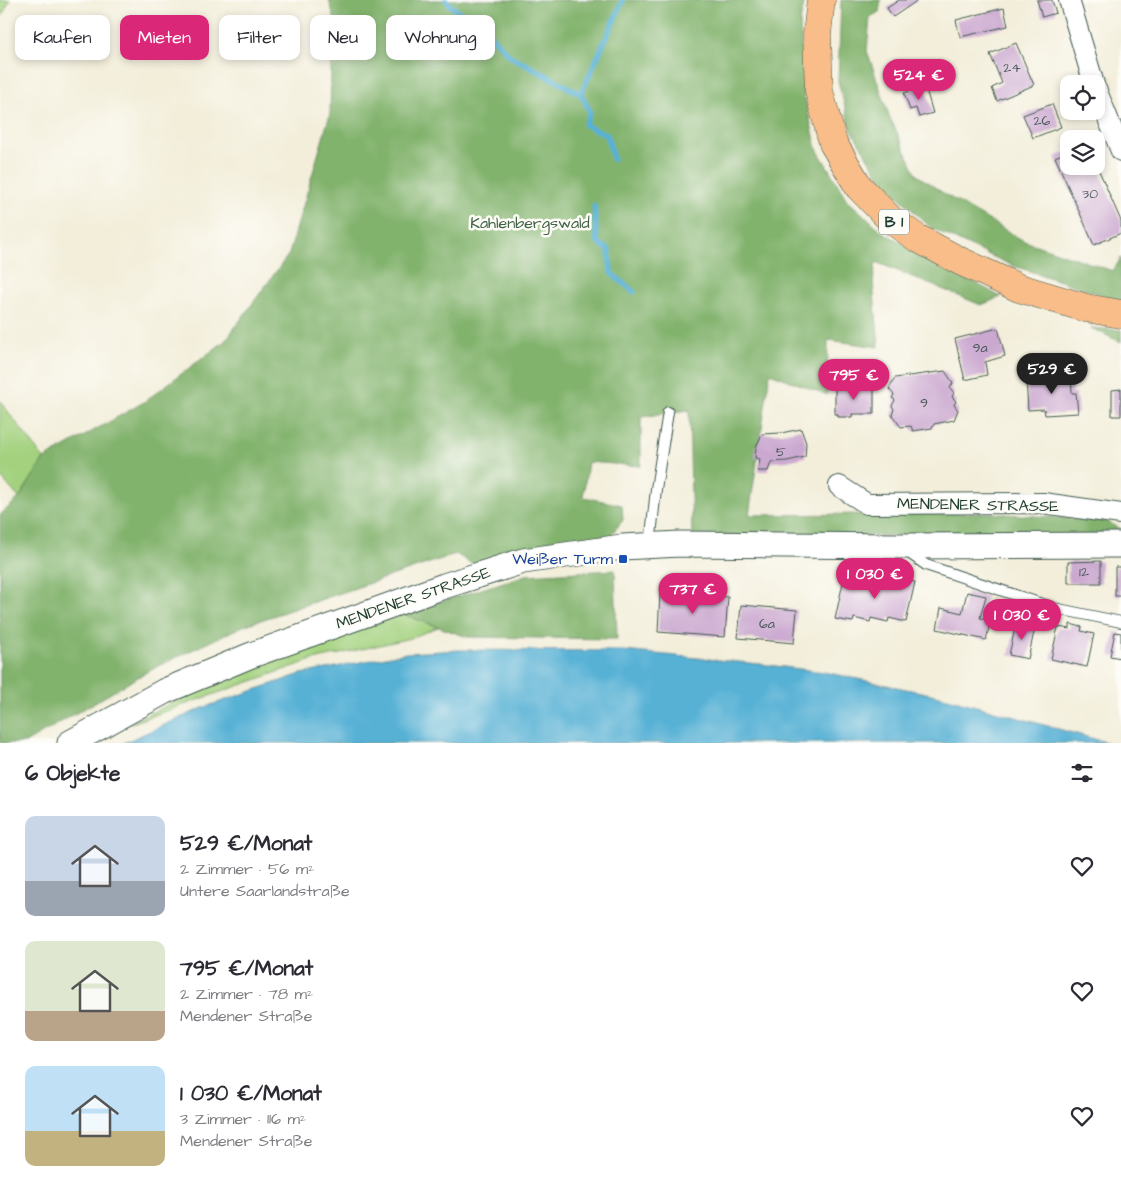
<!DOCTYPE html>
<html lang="de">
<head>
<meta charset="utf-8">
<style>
	body { margin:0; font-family:"Architects Daughter",sans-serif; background:#f2f2f3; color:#2b2b33; height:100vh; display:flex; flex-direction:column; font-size:19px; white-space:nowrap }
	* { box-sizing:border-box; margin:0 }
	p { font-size:16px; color:#7c7c81 }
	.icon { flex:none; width:28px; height:28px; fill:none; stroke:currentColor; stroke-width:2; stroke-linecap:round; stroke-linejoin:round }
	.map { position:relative; height:743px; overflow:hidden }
	.drawer { display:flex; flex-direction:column; background:#fff; flex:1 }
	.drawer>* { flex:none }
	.guide { position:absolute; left:15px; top:15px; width:500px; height:45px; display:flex; gap:10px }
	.controls { position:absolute; left:1060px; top:75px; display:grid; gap:10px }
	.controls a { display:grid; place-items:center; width:45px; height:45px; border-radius:10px; background:#fff; box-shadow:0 2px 8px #0003; font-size:25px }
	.price { position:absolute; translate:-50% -42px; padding:0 11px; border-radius:18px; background:#db2777; color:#fff; font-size:16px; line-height:32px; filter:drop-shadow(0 1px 2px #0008) }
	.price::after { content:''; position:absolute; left:50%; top:30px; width:15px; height:11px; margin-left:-8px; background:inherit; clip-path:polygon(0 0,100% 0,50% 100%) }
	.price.selected { background:#222; color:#fff }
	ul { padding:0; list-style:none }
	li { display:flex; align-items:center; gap:15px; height:125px; padding:0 25px }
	li span { display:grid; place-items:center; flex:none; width:140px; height:100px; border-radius:10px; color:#555 }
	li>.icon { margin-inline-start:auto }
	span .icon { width:60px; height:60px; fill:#fffc; stroke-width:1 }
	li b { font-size:21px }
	h2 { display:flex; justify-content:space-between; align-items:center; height:60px; padding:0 25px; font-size:21px }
	.pill { padding:0 18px; border-radius:10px; background:#fff; box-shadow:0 2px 8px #0003; font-size:18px; line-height:45px }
	.pill.selected { background:#db2777; color:#fff }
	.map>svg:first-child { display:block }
	.green { fill:#a3d17e; stroke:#618759 }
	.forest { fill:#82b36d; stroke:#507850 }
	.water { fill:#57b1d5; stroke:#3b7784 }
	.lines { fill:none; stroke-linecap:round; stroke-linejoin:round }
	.stream { stroke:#57b1d5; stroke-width:5.5 }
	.building { fill:#cba8d0 }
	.service-casing { stroke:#3f584d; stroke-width:12 }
	.minor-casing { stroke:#3f584d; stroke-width:22 }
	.tertiary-casing { stroke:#3f584d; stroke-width:27 }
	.primary-casing { stroke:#3f584d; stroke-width:29 }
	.service { stroke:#fff; stroke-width:10 }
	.minor { stroke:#fff; stroke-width:20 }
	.tertiary { stroke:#fff; stroke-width:25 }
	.primary { stroke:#f8bd89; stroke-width:28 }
	.transit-dot { fill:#1a4fb4; stroke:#fdfcf7; stroke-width:2 }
	.labels { text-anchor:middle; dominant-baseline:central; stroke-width:5; stroke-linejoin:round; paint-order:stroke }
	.number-label { font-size:14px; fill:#4a585b }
	.shield { fill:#fdfcf7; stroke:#62766e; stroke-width:1 }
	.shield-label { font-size:15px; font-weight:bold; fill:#1f3d34 }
	.park-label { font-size:16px; fill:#406246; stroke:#fdfcf7 }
	.street-label { font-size:16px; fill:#1f3d34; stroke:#fdfcf7 }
	.transit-label { font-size:16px; fill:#164399; stroke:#fdfcf7; text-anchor:end }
</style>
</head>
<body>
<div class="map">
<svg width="1121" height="743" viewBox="0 0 1121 743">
	<rect width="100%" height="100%" fill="#fdfcf7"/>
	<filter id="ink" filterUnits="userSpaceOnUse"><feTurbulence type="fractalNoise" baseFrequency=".02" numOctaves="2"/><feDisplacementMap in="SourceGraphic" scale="10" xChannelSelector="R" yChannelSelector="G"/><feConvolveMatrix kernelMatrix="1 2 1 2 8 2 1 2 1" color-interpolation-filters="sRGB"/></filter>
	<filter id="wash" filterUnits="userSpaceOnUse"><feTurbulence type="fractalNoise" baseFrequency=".0096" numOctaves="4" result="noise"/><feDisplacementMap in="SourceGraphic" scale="20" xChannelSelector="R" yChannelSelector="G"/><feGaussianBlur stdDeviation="1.12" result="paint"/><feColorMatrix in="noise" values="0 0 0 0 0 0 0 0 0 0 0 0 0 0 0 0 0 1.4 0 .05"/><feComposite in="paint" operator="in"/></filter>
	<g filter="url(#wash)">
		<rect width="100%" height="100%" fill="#f3eeda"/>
		<!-- green -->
		<path class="green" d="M 0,0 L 10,0 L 0,20 Z
			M 0,401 L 44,459 L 19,498 L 0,476 Z
			M 402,614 L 438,627 L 411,638 L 309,661 L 121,727 L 210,685 Z"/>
		<!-- forest -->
		<path class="forest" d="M 329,0 L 805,0 L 800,21 L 803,91 L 817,149 L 847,200 L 884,233 L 1001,297 L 981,305 L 876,262 L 873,282 L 879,347 L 828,340 L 827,395 L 770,373 L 749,515 L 991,513 L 1106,521 L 1121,529 L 1121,535 L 692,536 L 689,410 L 641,417 L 641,466 L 588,462 L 583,497 L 622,505 L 623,520 L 610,536 L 549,544 L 472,564 L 456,554 L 243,626 L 152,669 L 25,743 L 0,743 L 0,515 L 19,498 L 44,459 L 144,402 L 225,341 L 289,254 L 330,114 L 332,35 L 340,39 Z
			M 841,0 L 881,0 L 879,12 L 870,17 L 867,51 L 890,118 L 917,175 L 946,195 L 1024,241 L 1113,271 L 1121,258 L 1121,301 L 1011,265 L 931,228 L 881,180 L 851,129 L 838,81 Z
			M 1091,328 L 1121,330 L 1121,342 Z
			M 615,570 L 617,639 L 467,637 L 402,614 L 526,575 Z"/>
		<!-- water -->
		<path class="water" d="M 459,650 L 624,651 L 760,664 L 824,672 L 940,696 L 1109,743 L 123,743 L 205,707 L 301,674 L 406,653 Z"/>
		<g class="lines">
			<!-- stream -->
			<path class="stream" d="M 446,0 L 451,6 L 485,29 L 510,56 L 581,94 L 590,112 L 585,125 L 607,135 L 613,159
				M 581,94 L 623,0
				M 594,206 L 597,242 L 609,250 L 611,273 L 634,292"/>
		</g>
		<g id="blocks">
			<!-- building -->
			<path class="building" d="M 899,0 L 918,0 L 893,17 L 887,8 Z
				M 1037,0 L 1052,0 L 1056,13 L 1042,17 Z
				M 1004,8 L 1008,26 L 960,37 L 956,20 Z
				M 1016,43 L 1034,85 L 997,101 L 992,88 L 1002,83 L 990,54 Z
				M 925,86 L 933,113 L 919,117 L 916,108 L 910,110 L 904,93 Z
				M 1052,104 L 1061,127 L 1033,138 L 1023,115 Z
				M 1069,151 L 1069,166 L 1097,166 L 1121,221 L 1121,233 L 1094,245 L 1055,157 Z
				M 998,328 L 1005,356 L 985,362 L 987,375 L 965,380 L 955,339 Z
				M 945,371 L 953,383 L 950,388 L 954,393 L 952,397 L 956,401 L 954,405 L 958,410 L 954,420 L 934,424 L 932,428 L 913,431 L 911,426 L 901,427 L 892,415 L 894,409 L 892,406 L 895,400 L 892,398 L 894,395 L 889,389 L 895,378 Z
				M 1071,375 L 1072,393 L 1076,393 L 1078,413 L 1045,415 L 1044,409 L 1028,410 L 1026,378 Z
				M 874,387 L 874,414 L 852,414 L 852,417 L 838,417 L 838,414 L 835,414 L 835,388 Z
				M 1121,389 L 1121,416 L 1112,416 L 1112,390 Z
				M 801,429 L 806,443 L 805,457 L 787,461 L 771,462 L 768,471 L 758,471 L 760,459 L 755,458 L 756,447 L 762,434 L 781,433 Z
				M 1101,561 L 1101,583 L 1068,583 L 1068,562 Z
				M 1115,567 L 1121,567 L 1121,596 L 1115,596 Z
				M 844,578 L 862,582 L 863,578 L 879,582 L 880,578 L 897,582 L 898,578 L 915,582 L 906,622 L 889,618 L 888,622 L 871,618 L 870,622 L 854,618 L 853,622 L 835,619 Z
				M 967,592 L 986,596 L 980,618 L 991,620 L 986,640 L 937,629 L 941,608 L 962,613 Z
				M 660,593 L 728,597 L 725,637 L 658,632 Z
				M 741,605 L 797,610 L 794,643 L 738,638 Z
				M 1016,624 L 1035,628 L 1028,659 L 1009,655 Z
				M 1070,624 L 1082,627 L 1081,631 L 1094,634 L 1087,667 L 1051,659 L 1058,627 L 1070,629 Z
				M 1115,632 L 1121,633 L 1121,658 L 1110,656 Z"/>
		</g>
	</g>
	<g filter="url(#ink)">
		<use href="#blocks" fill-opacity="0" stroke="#3f584d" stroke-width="1"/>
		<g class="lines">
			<!-- service casing -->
			<g class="service-casing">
				<path id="service" d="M 650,545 L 656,489 L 668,412
					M 906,551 L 926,565 L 1054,608 L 1121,622"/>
			</g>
			<!-- minor casing -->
			<g class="minor-casing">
				<path id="minor" d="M 1069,0 L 1094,84
					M 1096,89 L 1121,151
					M 839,486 L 867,504 L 1043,503 L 1121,514"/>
			</g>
			<!-- tertiary casing -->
			<g class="tertiary-casing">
				<path id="tertiary" d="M 70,743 L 165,691 L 249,656 L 444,586 L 523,561 L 622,547 L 680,544 L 899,546 L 1121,545"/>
			</g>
			<!-- primary casing -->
			<g class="primary-casing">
				<path id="primary" d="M 821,0 L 817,34 L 819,91 L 833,143 L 859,187 L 890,219 L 917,238 L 960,261 L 1019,288 L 1086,308 L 1121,314"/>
			</g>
			<!-- service -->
			<use href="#service" class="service"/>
			<!-- minor -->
			<use href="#minor" class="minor"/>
			<!-- tertiary -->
			<use href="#tertiary" class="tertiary"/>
			<!-- primary -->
			<use href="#primary" class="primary"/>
		</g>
	</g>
	<!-- markers -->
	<rect class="transit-dot" x="618" y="554" width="10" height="10" rx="2.5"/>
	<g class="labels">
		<!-- number labels -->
		<g class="number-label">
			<text x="1012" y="68">24</text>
			<text x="1042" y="121">26</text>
			<text x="1090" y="194">30</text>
			<text x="980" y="348">9a</text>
			<text x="924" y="403">9</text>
			<text x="781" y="452">5</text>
			<text x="1084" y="572">12</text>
			<text x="767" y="624">6a</text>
		</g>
		<!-- shield labels -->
		<rect class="shield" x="879" y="209.5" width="30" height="25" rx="4"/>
		<g class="shield-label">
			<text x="894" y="222">B 1</text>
		</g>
		<!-- park labels -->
		<g class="park-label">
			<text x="530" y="223">Kahlenbergswald</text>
		</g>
		<!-- street labels -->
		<g class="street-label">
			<text transform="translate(978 505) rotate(1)">MENDENER STRASSE</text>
			<text transform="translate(413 598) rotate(-19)">MENDENER STRASSE</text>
		</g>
		<!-- transit labels -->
		<g class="transit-label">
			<text x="613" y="559">Weißer Turm</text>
		</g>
	</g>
</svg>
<div class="controls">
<a><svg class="icon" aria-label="locate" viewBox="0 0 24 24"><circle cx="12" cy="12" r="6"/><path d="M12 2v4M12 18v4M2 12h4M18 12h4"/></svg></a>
<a><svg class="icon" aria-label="layers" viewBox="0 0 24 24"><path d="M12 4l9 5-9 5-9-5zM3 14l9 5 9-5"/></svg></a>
</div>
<b class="price" style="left:919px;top:101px">524 €</b>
<b class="price selected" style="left:1052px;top:395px">529 €</b>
<b class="price" style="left:854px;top:401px">795 €</b>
<b class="price" style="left:875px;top:600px">1 030 €</b>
<b class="price" style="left:693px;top:615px">737 €</b>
<b class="price" style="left:1022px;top:641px">1 030 €</b>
<div class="guide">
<a class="pill">Kaufen</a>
<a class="pill selected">Mieten</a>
<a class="pill">Filter</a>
<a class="pill">Neu</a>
<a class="pill">Wohnung</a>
</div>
</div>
<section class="drawer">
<h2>6 Objekte<svg class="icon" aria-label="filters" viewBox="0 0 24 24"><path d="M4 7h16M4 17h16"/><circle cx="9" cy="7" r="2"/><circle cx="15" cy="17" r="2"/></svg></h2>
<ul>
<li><span style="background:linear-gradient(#c9d6e8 65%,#9aa5b1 0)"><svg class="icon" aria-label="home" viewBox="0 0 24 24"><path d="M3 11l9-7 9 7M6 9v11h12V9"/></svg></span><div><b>529 €/Monat</b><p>2 Zimmer · 56 m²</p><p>Untere Saarlandstraße</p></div><svg class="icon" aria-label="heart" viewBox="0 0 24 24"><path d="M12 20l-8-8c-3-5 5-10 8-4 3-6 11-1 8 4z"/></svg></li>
<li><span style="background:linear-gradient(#dfe7d0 70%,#b9a48a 0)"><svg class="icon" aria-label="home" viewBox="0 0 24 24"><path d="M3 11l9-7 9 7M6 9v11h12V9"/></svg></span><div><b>795 €/Monat</b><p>2 Zimmer · 78 m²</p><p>Mendener Straße</p></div><svg class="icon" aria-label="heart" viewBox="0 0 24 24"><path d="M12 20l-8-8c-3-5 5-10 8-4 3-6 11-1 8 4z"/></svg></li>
<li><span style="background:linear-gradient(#bfe0f5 65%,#c2b280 0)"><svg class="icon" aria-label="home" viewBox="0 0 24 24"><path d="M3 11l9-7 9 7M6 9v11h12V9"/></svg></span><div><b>1 030 €/Monat</b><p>3 Zimmer · 116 m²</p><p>Mendener Straße</p></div><svg class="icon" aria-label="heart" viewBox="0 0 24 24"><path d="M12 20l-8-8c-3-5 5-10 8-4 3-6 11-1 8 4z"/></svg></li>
</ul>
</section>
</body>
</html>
